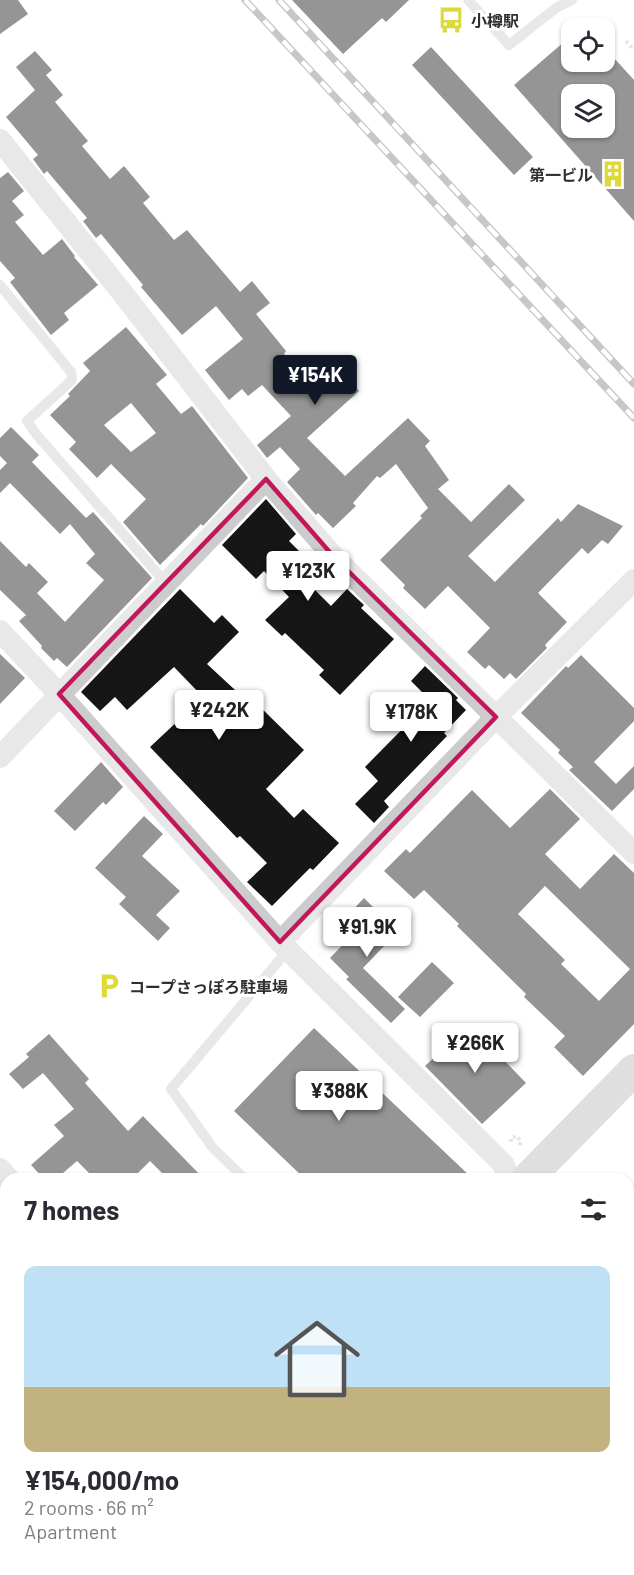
<!DOCTYPE html>
<html lang="en">
<head>
<meta charset="utf-8">
<style>
	body { margin:0; font-family:Barlow,"Noto Sans JP",sans-serif; background:#f2f2f3; color:#2b2b33; height:100vh; display:flex; flex-direction:column; font-size:22px; white-space:nowrap }
	* { box-sizing:border-box; margin:0 }
	p { font-size:20px; color:#7c7c81 }
	.icon { flex:none; width:33px; height:33px; fill:none; stroke:currentColor; stroke-width:2; stroke-linecap:round; stroke-linejoin:round }
	.map { position:relative; flex:1; overflow:hidden }
	.sheet { position:absolute; left:0px; top:1173px; width:634px; height:402px; display:flex; flex-direction:column; background:#fff; border-radius:18px 18px 0 0; box-shadow:0 2px 4px #0004 }
	.sheet>* { flex:none }
	.tools { position:absolute; left:561px; top:18px; display:grid; gap:12px }
	.tools a { display:grid; place-items:center; width:54px; height:54px; border-radius:12px; background:#fff; box-shadow:0 2px 4px #0004; font-size:30px }
	.price { position:absolute; translate:-50% -51px; padding:0 14px; border-radius:6px; background:#fff; color:#222; font-size:20px; line-height:39px; filter:drop-shadow(0 2px 3px #0008) }
	.price::after { content:''; position:absolute; left:50%; top:36px; width:18px; height:14px; margin-left:-9px; background:inherit; clip-path:polygon(0 0,100% 0,50% 100%) }
	.price.selected { background:#111827; color:#fff }
	ul { padding:0; list-style:none }
	li { display:grid; align-content:center; gap:12px; height:318px; padding:0 24px }
	li span { display:grid; place-items:center; height:186px; border-radius:12px; color:#555 }
	li>.icon { margin-inline-start:auto }
	span .icon { width:108px; height:108px; fill:#fffc; stroke-width:1 }
	li b { font-size:26px }
	h2 { display:flex; justify-content:space-between; align-items:center; height:72px; padding:0 24px; font-size:26px }
	.map>svg:first-child { display:block }
	.building { fill:#161616; fill-rule:evenodd }
	.lines { fill:none; stroke-linecap:round; stroke-linejoin:round }
	.path { stroke:#c6c6c6; stroke-width:4; stroke-dasharray:3 3; stroke-linecap:butt }
	.lane { stroke:#ccc; stroke-width:10 }
	.street { stroke:#ccc; stroke-width:22 }
	.secondary { stroke:#b9b9b9; stroke-width:32 }
	.rail-casing { stroke:#848484; stroke-width:7 }
	.rail { stroke:#fff; stroke-width:4.5; stroke-dasharray:14; stroke-linecap:butt }
	.marked { fill:none; stroke:#c2185b; stroke-width:4.5; stroke-linejoin:round }
	.labels { text-anchor:middle; dominant-baseline:central; stroke-width:6; stroke-linejoin:round; paint-order:stroke }
	.poi-label { font-size:16px; font-weight:bold; fill:#2f2f2f; stroke:#fff; text-anchor:start }
</style>
</head>
<body>
<div class="map">
<svg width="634" height="1575" viewBox="0 0 634 1575">
	<rect width="100%" height="100%" fill="#fff"/>
	<!-- building -->
	<path class="building" d="M 0,0 L 18,0 L 28,14 L 0,34 Z
		M 292,0 L 409,0 L 386,22 L 382,18 L 343,54 Z
		M 572,35 L 572,62 L 604,62 L 604,47 L 634,80 L 634,221 L 514,85 ZM 572,94 L 604,94 L 604,128 L 572,128 Z
		M 431,47 L 533,157 L 514,175 L 412,65 Z
		M 35,51 L 52,70 L 46,75 L 63,95 L 55,102 L 88,141 L 82,146 L 110,179 L 124,166 L 150,197 L 143,203 L 174,240 L 187,230 L 240,292 L 252,281 L 270,303 L 256,314 L 286,351 L 284,354 L 308,381 L 327,364 L 336,374 L 340,370 L 359,391 L 307,438 L 345,476 L 408,418 L 430,441 L 425,446 L 449,480 L 438,489 L 471,522 L 509,484 L 525,500 L 468,556 L 495,582 L 558,518 L 561,522 L 578,504 L 623,526 L 608,544 L 602,540 L 588,554 L 582,548 L 538,593 L 567,622 L 545,645 L 547,648 L 516,679 L 510,673 L 504,679 L 489,665 L 485,669 L 467,652 L 490,628 L 448,586 L 425,609 L 403,588 L 405,585 L 380,560 L 422,518 L 420,516 L 428,508 L 396,464 L 380,478 L 377,476 L 353,503 L 356,506 L 333,528 L 318,513 L 316,515 L 287,482 L 300,469 L 280,447 L 267,458 L 257,445 L 291,416 L 262,385 L 248,396 L 242,389 L 229,400 L 205,370 L 243,339 L 216,306 L 182,335 L 141,287 L 143,285 L 101,234 L 96,238 L 83,221 L 87,218 L 47,171 L 44,174 L 33,159 L 38,155 L 6,117 L 35,90 L 16,67 Z
		M 8,172 L 24,191 L 12,201 L 24,215 L 15,222 L 43,255 L 62,239 L 75,256 L 74,257 L 98,285 L 64,313 L 69,320 L 51,335 L 10,282 L 15,278 L 0,261 L 0,178 Z
		M 126,327 L 167,375 L 156,384 L 181,414 L 192,406 L 248,478 L 203,526 L 201,524 L 160,565 L 123,522 L 146,499 L 111,464 L 97,478 L 69,449 L 76,442 L 50,415 L 70,396 L 68,394 L 90,371 L 83,363 ZM 131,403 L 156,433 L 131,452 L 104,425 Z
		M 11,427 L 39,455 L 32,462 L 86,518 L 93,512 L 152,578 L 67,667 L 57,658 L 54,661 L 41,648 L 42,646 L 19,621 L 26,615 L 0,590 L 0,541 L 26,567 L 29,563 L 48,582 L 37,593 L 65,622 L 104,580 L 86,563 L 95,554 L 70,524 L 60,534 L 10,483 L 0,493 L 0,470 L 7,463 L 0,456 L 0,438 Z
		M 266,499 L 296,534 L 289,541 L 312,564 L 300,575 L 331,606 L 347,589 L 364,605 L 361,608 L 394,639 L 340,695 L 319,675 L 324,670 L 285,633 L 282,636 L 265,620 L 289,597 L 264,571 L 256,579 L 222,545 Z
		M 180,589 L 214,623 L 222,615 L 239,632 L 207,664 L 248,702 L 252,699 L 304,750 L 266,789 L 294,818 L 303,809 L 339,843 L 313,870 L 310,868 L 272,906 L 247,882 L 267,863 L 240,836 L 237,838 L 150,747 L 197,703 L 202,696 L 174,667 L 127,710 L 115,697 L 100,711 L 81,692 Z
		M 0,654 L 25,678 L 0,704 Z
		M 581,655 L 634,708 L 634,721 L 594,762 L 616,784 L 634,766 L 634,789 L 612,811 L 569,770 L 573,767 L 558,753 L 560,750 L 521,713 L 566,666 L 568,668 Z
		M 425,666 L 458,698 L 456,700 L 466,710 L 444,733 L 447,736 L 384,801 L 389,807 L 374,823 L 355,804 L 378,781 L 365,767 L 426,705 L 417,697 L 422,692 L 411,681 Z
		M 101,762 L 123,787 L 106,805 L 103,802 L 75,831 L 54,811 Z
		M 550,789 L 580,819 L 545,854 L 580,889 L 614,854 L 634,873 L 634,1024 L 583,1076 L 554,1047 L 565,1036 L 524,997 L 526,994 L 457,926 L 459,924 L 424,890 L 414,899 L 384,871 L 406,849 L 410,853 L 472,790 L 510,828 ZM 545,886 L 630,969 L 599,1001 L 561,964 L 565,960 L 518,914 Z
		M 144,816 L 163,834 L 142,856 L 180,891 L 156,915 L 170,928 L 158,941 L 119,904 L 126,897 L 95,868 Z
		M 364,898 L 394,928 L 384,938 L 388,942 L 363,968 L 405,1009 L 391,1023 L 346,979 L 349,977 L 330,958 L 357,930 L 345,918 Z
		M 432,962 L 454,983 L 420,1017 L 398,997 Z
		M 469,1024 L 526,1083 L 482,1124 L 425,1066 Z
		M 314,1028 L 473,1179 L 305,1179 L 234,1111 Z
		M 49,1034 L 89,1079 L 85,1083 L 128,1131 L 143,1116 L 204,1179 L 168,1179 L 150,1161 L 132,1179 L 95,1179 L 77,1161 L 56,1179 L 44,1179 L 31,1165 L 64,1136 L 54,1125 L 74,1109 L 43,1073 L 23,1089 L 9,1074 L 29,1057 L 26,1054 Z"/>
	<g class="lines">
		<!-- path -->
		<path class="path" d="M 626,41 L 634,50
			M 511,1142 L 511,1138 L 517,1136 L 521,1142 L 519,1146"/>
		<!-- lane -->
		<path class="lane" d="M 468,0 L 509,45 L 556,8 L 572,0
			M 0,285 L 71,372 L 72,380 L 27,421 L 36,434 L 166,583
			M 245,1179 L 213,1148 L 171,1089 L 288,950"/>
		<!-- street -->
		<path class="street" d="M 0,140 L 121,291 L 266,479 L 334,557 L 634,853
			M 0,631 L 59,694 L 280,942 L 504,1165 L 508,1179
			M 0,757 L 266,479
			M 280,942 L 496,717 L 634,580
			M 0,1169 L 9,1179
			M 108,1575 L 115,1569"/>
		<!-- secondary -->
		<path class="secondary" d="M 527,1179 L 634,1070
			M 628,1301 L 634,1306
			M 0,1404 L 6,1411
			M 451,1569 L 451,1575
			M 144,1575 L 150,1569
			M 619,1575 L 627,1569"/>
		<!-- rail casing -->
		<g class="rail-casing">
			<path id="rail" d="M 245,0 L 634,418
				M 279,0 L 634,384"/>
		</g>
		<!-- rail -->
		<use href="#rail" class="rail"/>
	</g>
	<!-- marked area -->
	<path d="M0 0H634V1575H0ZM 266,479 L 334,557 L 496,717 L 280,942 L 59,694 Z" fill="#fff" fill-opacity=".55" fill-rule="evenodd"/>
	<path class="marked" d="M 266,479 L 334,557 L 496,717 L 280,942 L 59,694 Z"/>
	<!-- icons -->
	<defs>
		<g id="bus-bare" transform="scale(2.07)"><path d="M-5-6H5V4H4V6H2V4H-2V6H-4V4H-5ZM-3.5-4V0h7V-4ZM-3.5 1.2v1.5H-2V1.2ZM2 1.2v1.5H3.5V1.2Z" fill="#ded93a" stroke="#fff" stroke-width="2.5" paint-order="stroke"/></g>
		<g id="building-bare" transform="scale(2.07)"><path d="M-4-6H4V6H1V3H-1V6H-4ZM-2.5-4.3h1.7v1.8h-1.7ZM.8-4.3h1.7v1.8H.8ZM-2.5-1h1.7V.8h-1.7ZM.8-1h1.7V.8H.8Z" fill="#ded93a" stroke="#fff" stroke-width="2.5" paint-order="stroke"/></g>
		<g id="parking-bare" transform="scale(2.07)"><path d="M-3.5-5.5H1a3.5 3.5 0 0 1 0 7H-1V5.5H-3.5ZM-1-3.4V-.6H.8a1.4 1.4 0 0 0 0-2.8Z" fill="#ded93a" stroke="#fff" stroke-width="2.5" paint-order="stroke"/></g>
	</defs>
	<g fill-rule="evenodd">
		<use href="#bus-bare" x="451" y="20"/>
		<use href="#building-bare" x="613" y="174"/>
		<use href="#parking-bare" x="109" y="986"/>
	</g>
	<g class="labels">
		<!-- poi labels -->
		<g class="poi-label">
			<text x="471" y="20">小樽駅</text>
			<text x="593" y="174" text-anchor="end">第一ビル</text>
			<text x="129" y="986">コープさっぽろ駐車場</text>
		</g>
	</g>
</svg>
<div class="tools">
<a><svg class="icon" aria-label="locate" viewBox="0 0 24 24"><circle cx="12" cy="12" r="6"/><path d="M12 2v4M12 18v4M2 12h4M18 12h4"/></svg></a>
<a><svg class="icon" aria-label="layers" viewBox="0 0 24 24"><path d="M12 4l9 5-9 5-9-5zM3 14l9 5 9-5"/></svg></a>
</div>
<b class="price selected" style="left:315px;top:406px">¥154K</b>
<b class="price" style="left:308px;top:602px">¥123K</b>
<b class="price" style="left:219px;top:741px">¥242K</b>
<b class="price" style="left:411px;top:743px">¥178K</b>
<b class="price" style="left:367px;top:958px">¥91.9K</b>
<b class="price" style="left:475px;top:1074px">¥266K</b>
<b class="price" style="left:339px;top:1122px">¥388K</b>
<section class="sheet">
<h2>7 homes<svg class="icon" aria-label="filters" viewBox="0 0 24 24"><path d="M4 7h16M4 17h16"/><circle cx="9" cy="7" r="2"/><circle cx="15" cy="17" r="2"/></svg></h2>
<ul>
<li><span style="background:linear-gradient(#bfe0f5 65%,#c2b280 0)"><svg class="icon" aria-label="home" viewBox="0 0 24 24"><path d="M3 11l9-7 9 7M6 9v11h12V9"/></svg></span><div><b>¥154,000/mo</b><p>2 rooms · 66 m²</p><p>Apartment</p></div></li>
</ul>
</section>
</div>
</body>
</html>
